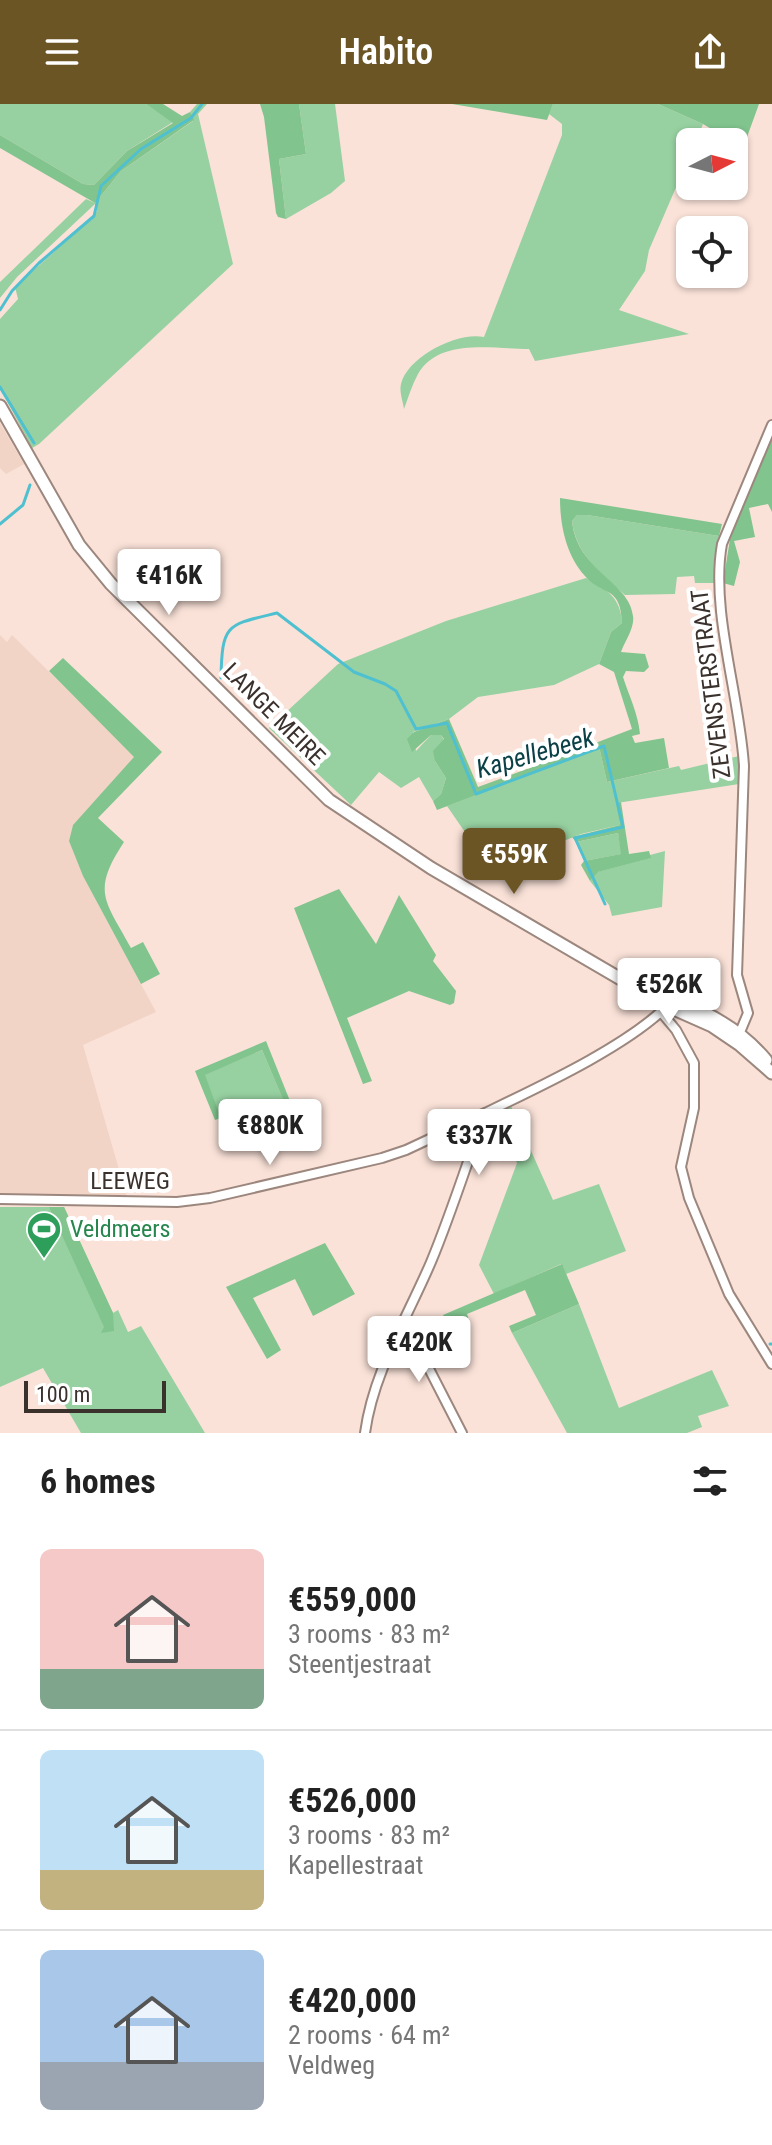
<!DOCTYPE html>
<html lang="en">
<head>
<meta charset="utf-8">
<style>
	body { margin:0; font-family:"Roboto Condensed",sans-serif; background:#f6f6f6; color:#222; height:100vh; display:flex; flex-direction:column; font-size:30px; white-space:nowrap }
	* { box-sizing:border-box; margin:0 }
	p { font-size:26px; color:#767676 }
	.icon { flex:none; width:44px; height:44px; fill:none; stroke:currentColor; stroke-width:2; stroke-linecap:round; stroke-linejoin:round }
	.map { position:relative; height:1329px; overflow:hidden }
	.sheet { display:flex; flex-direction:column; background:#fff; flex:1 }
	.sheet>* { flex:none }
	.needle { width:52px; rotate:84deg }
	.controls { position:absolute; left:676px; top:24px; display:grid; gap:16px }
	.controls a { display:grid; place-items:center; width:72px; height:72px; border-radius:12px; background:#fff; box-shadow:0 2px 6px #0004; font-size:40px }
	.scale { position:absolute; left:24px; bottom:20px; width:142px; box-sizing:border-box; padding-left:8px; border:4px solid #3a312d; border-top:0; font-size:22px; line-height:28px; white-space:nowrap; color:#3a312d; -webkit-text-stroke:6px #fff; paint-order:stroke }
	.price { position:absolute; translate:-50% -68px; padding:0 18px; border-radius:8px; background:#fff; color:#222; font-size:26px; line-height:52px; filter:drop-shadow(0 2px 4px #0008) }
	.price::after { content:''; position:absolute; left:50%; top:48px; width:24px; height:18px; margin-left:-12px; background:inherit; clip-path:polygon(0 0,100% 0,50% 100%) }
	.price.current { background:#6c5525; color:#fff }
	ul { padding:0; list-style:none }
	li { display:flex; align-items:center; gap:24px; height:200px; padding:0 40px }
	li+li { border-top:2px solid #e0e0e0 }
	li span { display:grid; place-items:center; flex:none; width:224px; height:160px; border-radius:12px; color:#555 }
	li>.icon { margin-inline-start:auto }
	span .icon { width:96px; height:96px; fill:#fffc; stroke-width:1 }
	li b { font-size:34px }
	h2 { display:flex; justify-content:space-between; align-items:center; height:96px; padding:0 40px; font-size:34px }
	header { display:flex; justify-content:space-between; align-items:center; height:104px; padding:0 40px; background:#6c5525; color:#fff; font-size:36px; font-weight:600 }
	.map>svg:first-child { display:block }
	.built { fill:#f2d4c6 }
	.green { fill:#97d1a1 }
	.forest { fill:#81c48e }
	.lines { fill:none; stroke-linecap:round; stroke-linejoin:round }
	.stream { stroke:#4fc0d0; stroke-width:3 }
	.street-casing { stroke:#9c877e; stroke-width:12 }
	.secondary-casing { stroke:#9c877e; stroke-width:15 }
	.street { stroke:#fff; stroke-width:8 }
	.secondary { stroke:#fff; stroke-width:11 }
	.labels { text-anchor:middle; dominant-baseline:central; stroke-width:8; stroke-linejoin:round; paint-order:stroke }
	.street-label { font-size:24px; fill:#3a312d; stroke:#fff }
	.leisure-label { font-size:24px; fill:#27864d; stroke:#fff; text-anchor:start }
	.water-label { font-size:26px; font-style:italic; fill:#0b4047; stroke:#fff }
</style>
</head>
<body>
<header><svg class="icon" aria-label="menu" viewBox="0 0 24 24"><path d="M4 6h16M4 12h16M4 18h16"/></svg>Habito<svg class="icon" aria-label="share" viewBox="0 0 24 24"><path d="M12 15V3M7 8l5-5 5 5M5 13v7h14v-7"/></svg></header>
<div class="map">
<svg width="772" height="1329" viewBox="0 0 772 1329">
	<rect width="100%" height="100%" fill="#fae2d8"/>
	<!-- built -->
	<path class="built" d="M 0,319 L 24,360 L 6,370 L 0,364 Z
		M 0,531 L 7,538 L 12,531 L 135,653 L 73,721 L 69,737 L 83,772 L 156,908 L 83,941 L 127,1093 L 0,1090 Z"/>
	<!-- green -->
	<path class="green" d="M 0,0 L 146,0 L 173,18 L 127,47 L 94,81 L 83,80 L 0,31 Z
		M 197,0 L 207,0 L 198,10 L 233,160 L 39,340 L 32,344 L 0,284 L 0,215 L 18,195 L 15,183 L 92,114 L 97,107 L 95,100 L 17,173 L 0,194 L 0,178 L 86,95 L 95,99 L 121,67 L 193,17 L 190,8 Z
		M 299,0 L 335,0 L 345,77 L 331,89 L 286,115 L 279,55 L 306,50 Z
		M 553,0 L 658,0 L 703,20 L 696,38 L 690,38 L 690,51 L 649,146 L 645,167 L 619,206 L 689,230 L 535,257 L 529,245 C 494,245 439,233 418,270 C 412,281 408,294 404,305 C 403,298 399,287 401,280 C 407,253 458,227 484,233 L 562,31 L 562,20 L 549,10 Z
		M 577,411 L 587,411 L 719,432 L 714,458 L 715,479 L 695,479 L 694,472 L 677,473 L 675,490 L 625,491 C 601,469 576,451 572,417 Z
		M 586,474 C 607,485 621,494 622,519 L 611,528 L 599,560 L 554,581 L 478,593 L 449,615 L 413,628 L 416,647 L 431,631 L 441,631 L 444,636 L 439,642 L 435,657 L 446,674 L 441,690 L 433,697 L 419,673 L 401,684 L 379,668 L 351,701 L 269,624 L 338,560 L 446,517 Z
		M 598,638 L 607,678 L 679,662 L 681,666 L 739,652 L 739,680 L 617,699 L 620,721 L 581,730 L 491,766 L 447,702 L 580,651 L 578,646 Z
		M 618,729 L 622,750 L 584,757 L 576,738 Z
		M 665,747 L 662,803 L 612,812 L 609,801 L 590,777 L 597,768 L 650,754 L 650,751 Z
		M 262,946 L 283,995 L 245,1002 L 221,1014 L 204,971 Z
		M 511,1002 L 553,1096 L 599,1080 L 626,1147 L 566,1170 L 561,1160 L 494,1190 L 479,1161 L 517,1059 L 496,1009 Z
		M 0,1103 L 64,1103 L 113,1209 L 118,1206 L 128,1228 L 141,1222 L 205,1329 L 81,1329 L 43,1264 L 0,1283 Z
		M 579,1200 L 619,1304 L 712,1266 L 729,1302 L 698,1312 L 702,1323 L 687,1329 L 567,1329 L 512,1229 Z"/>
	<!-- forest -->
	<path class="forest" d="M 146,0 L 163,0 L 182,12 L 190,8 L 194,16 L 121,67 L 95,99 L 0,44 L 0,31 L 83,80 L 94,81 L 127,47 L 173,19 Z
		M 260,0 L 299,0 L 306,50 L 279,55 L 286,115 L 278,113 L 276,109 L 264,13 Z
		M 452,0 L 553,0 L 547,16 Z
		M 658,0 L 759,0 L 743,44 L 703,20 Z
		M 772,334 L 772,408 L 768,400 L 749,404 L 755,433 L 734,437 L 740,458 L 734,482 L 723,479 L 730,435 Z
		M 560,394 L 722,420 L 719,432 L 587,411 L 577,411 L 572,417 C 577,467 630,478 633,512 C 635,523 625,537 621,548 L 645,550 L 649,563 L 644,568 L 626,567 L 623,573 C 629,592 638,609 640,630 L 632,632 L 635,639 L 664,634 L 669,664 L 607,678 L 598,638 L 632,625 L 614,568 L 599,560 L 611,528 L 622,519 C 621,481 602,492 585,472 C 566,451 560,421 560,394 Z
		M 63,554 L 162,648 L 98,714 L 124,738 C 91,788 105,796 131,844 L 143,838 L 160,870 L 141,880 L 83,772 L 69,737 L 73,721 L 134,653 L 49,567 Z
		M 449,615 L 478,683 L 578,646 L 580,651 L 437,706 L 433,697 L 441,690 L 446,674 L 435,657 L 433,647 L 444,635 L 441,631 L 431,631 L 412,648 L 407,635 L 414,628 Z
		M 621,698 L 629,750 L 649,747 L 651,754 L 598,768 L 590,777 L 581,761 L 584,757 L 621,750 L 618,729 L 576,738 L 572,733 L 620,721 L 616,699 Z
		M 339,785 L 376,840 L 399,791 L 436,851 L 433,857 L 456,887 L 454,899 L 450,901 L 409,887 L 347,914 L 372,977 L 363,980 L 294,804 Z
		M 266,937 L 292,1002 L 285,1000 L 262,946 L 205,971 L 221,1014 L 215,1016 L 195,967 Z
		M 49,1103 L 64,1103 L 113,1209 L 114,1227 L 101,1229 L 104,1223 Z
		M 325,1139 L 355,1190 L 313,1212 L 295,1175 L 253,1194 L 281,1246 L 267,1255 L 226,1183 Z
		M 562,1160 L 579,1200 L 512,1229 L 509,1222 L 536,1211 L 525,1186 L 467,1210 L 470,1219 L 450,1227 L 443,1211 Z"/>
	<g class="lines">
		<!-- stream -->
		<path class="stream" d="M 0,206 L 12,187 L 39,159 L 94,112 L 101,82 L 141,45 L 191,14 L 202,0
			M 0,283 L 34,339
			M 0,420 L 23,401 L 30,381
			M 221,574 C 222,519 227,521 277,509 L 354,568 L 385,580 L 396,587 L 416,625 L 447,619 L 476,690 L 604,642 L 623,723 L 575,734 L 605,800
			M 770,1240 L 772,1240"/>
		<!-- street casing -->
		<g class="street-casing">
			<path id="street" d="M 661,908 L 676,926 L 694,959 L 694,1004 L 681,1063 L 689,1094 L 729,1190 L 772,1260
				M 738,933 L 748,909 L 737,871 L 744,662 C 740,593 710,506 722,440 L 772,321
				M 0,1095 L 177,1098 L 210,1094 L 382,1054 L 406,1046 L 485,1009
				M 404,1216 L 462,1329
				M 365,1329 C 373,1269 407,1214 431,1158 C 451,1110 467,1059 485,1009 C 539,983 630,941 670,899"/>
		</g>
		<!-- secondary casing -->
		<g class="secondary-casing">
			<path id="secondary" d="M 0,302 L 79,441 L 111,480 L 329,696 L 431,764 L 667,902 L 712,922 L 740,941 L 772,969
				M 642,880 C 688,901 733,916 766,956"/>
		</g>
		<!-- street -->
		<use href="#street" class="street"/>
		<!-- secondary -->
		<use href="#secondary" class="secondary"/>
	</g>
	<!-- icons -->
	<defs>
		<g id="stadium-pin" transform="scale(1.8)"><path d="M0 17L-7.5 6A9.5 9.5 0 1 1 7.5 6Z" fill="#2e9e5b" stroke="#fff"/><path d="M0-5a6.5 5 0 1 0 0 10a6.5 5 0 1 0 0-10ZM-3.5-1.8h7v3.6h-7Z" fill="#fff"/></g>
	</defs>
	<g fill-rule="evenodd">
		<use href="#stadium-pin" x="44" y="1125"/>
	</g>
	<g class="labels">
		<!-- street labels -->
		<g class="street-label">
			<text transform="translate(711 580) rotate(-97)">ZEVENSTERSTRAAT</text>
			<text transform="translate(274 610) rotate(45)">LANGE MEIRE</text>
			<text x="130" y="1077">LEEWEG</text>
		</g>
		<!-- leisure labels -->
		<g class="leisure-label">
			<text x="70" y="1125">Veldmeers</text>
		</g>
		<!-- water labels -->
		<g class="water-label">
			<text transform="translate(535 649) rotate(-16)">Kapellebeek</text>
		</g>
	</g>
</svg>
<div class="controls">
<a><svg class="needle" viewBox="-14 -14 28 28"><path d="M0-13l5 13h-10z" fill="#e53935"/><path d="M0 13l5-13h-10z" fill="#767676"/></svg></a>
<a><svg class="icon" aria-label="locate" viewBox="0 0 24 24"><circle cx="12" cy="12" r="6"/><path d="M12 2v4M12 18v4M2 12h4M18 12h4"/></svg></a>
</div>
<div class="scale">100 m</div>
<b class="price" style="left:169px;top:513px">€416K</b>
<b class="price current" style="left:514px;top:792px">€559K</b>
<b class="price" style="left:669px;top:922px">€526K</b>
<b class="price" style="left:270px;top:1063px">€880K</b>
<b class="price" style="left:479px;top:1073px">€337K</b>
<b class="price" style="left:419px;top:1280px">€420K</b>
</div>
<section class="sheet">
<h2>6 homes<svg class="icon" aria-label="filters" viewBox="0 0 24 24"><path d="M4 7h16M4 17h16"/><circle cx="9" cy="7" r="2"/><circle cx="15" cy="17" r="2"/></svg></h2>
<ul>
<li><span style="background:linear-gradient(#f6c9c9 75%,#7fa58c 0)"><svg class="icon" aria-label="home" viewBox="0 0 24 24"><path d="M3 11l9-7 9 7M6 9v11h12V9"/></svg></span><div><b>€559,000</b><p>3 rooms · 83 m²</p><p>Steentjestraat</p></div></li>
<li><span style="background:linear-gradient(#bfe0f5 75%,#c2b280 0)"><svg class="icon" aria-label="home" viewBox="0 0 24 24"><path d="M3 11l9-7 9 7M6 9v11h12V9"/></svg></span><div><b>€526,000</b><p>3 rooms · 83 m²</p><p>Kapellestraat</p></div></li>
<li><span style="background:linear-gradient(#a9c7e8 70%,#9aa5b1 0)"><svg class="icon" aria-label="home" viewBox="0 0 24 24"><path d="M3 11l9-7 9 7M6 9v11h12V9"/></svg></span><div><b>€420,000</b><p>2 rooms · 64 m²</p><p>Veldweg</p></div></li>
</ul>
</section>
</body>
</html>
